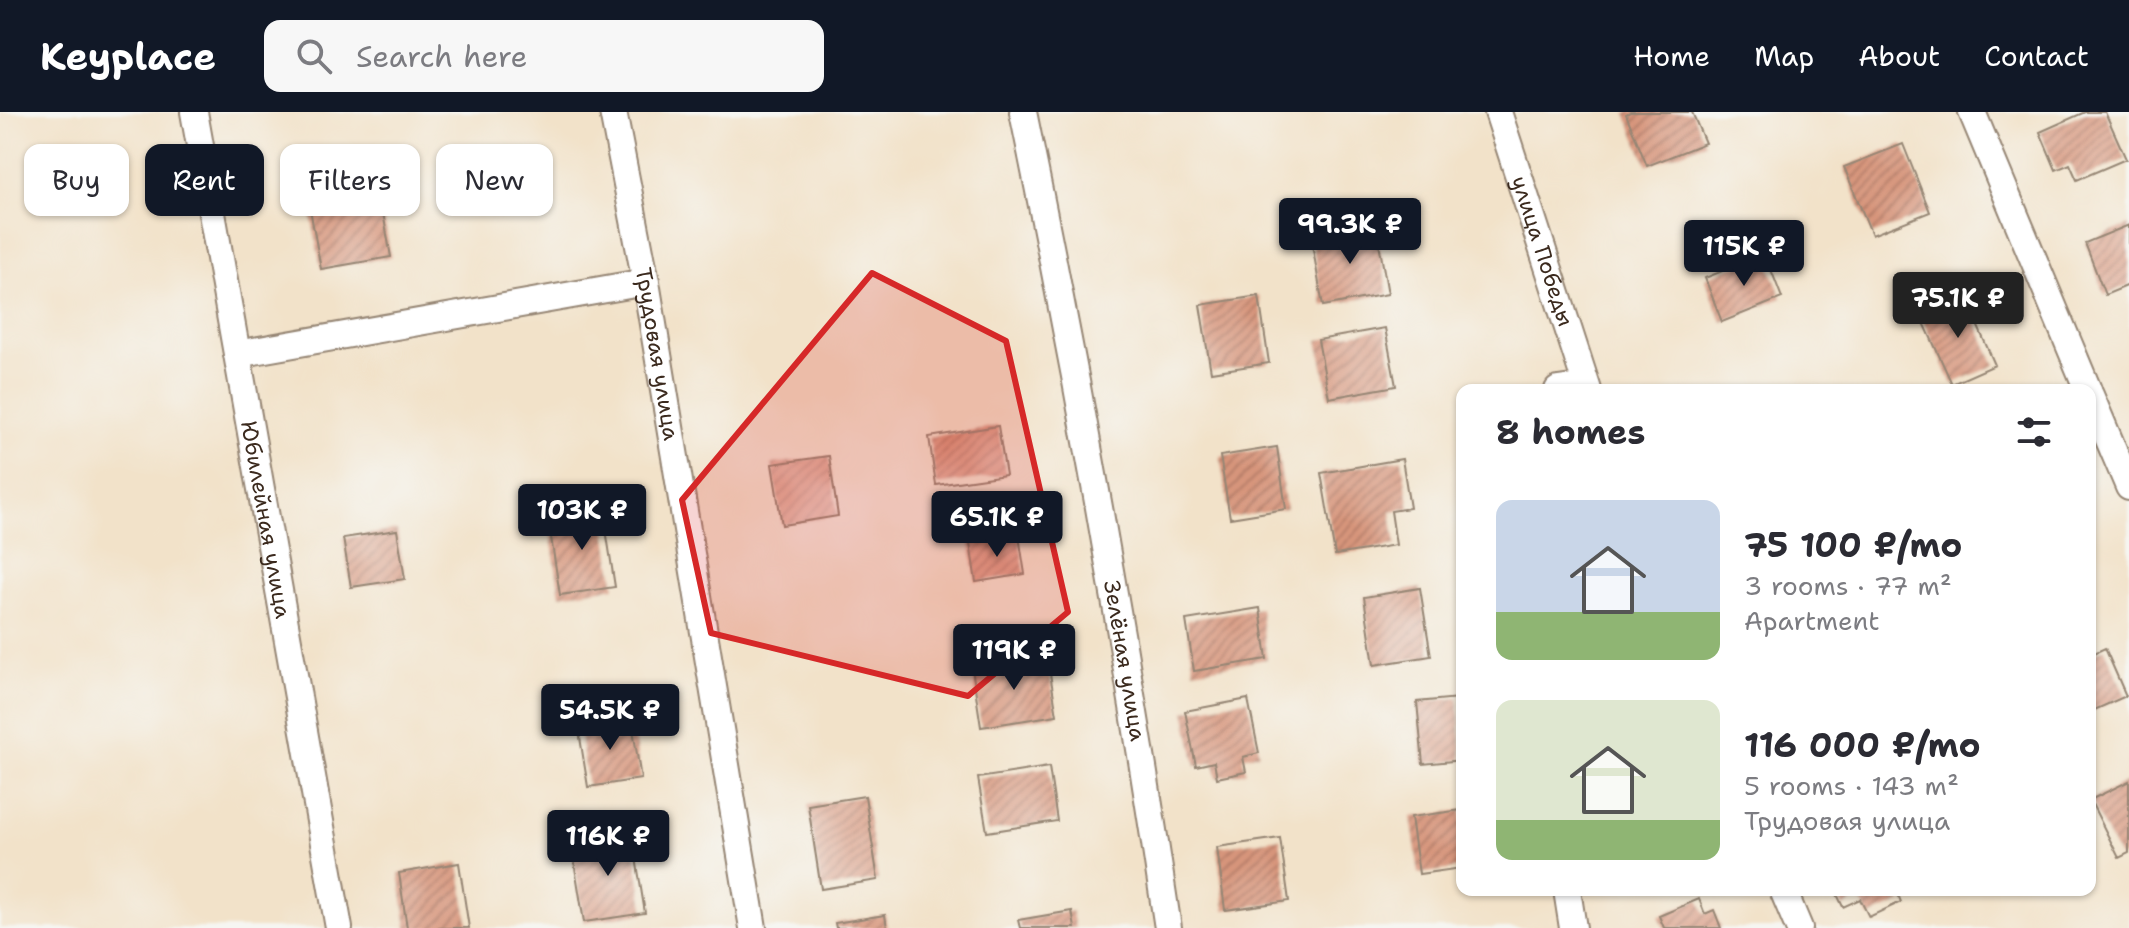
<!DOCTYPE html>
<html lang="en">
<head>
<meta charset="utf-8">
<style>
	body { margin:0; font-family:"Shantell Sans",sans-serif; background:#f7f7f7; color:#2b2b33; height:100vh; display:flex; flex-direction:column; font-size:30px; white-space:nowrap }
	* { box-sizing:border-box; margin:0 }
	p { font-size:26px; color:#7c7c81 }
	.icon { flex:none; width:44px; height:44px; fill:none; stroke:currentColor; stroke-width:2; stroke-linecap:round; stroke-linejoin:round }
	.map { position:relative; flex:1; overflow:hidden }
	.sheet { position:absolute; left:1456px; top:272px; width:640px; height:512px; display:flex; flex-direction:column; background:#fff; border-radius:16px; box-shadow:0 2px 6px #0004 }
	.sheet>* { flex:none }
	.top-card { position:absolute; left:24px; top:32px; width:760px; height:72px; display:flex; gap:16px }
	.price { position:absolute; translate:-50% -68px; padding:0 18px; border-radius:8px; background:#111827; color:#fff; font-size:26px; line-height:52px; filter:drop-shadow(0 2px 4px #0008) }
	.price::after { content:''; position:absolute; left:50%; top:48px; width:24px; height:18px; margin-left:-12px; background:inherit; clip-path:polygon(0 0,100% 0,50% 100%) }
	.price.selected { background:#222; color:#fff }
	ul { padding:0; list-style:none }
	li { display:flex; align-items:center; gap:24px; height:200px; padding:0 40px }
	li span { display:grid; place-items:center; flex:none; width:224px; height:160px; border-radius:16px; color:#555 }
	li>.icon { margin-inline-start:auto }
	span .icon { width:96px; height:96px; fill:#fffc; stroke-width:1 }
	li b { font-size:34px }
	h2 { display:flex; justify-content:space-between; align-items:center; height:96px; padding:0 40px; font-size:34px }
	.chip { padding:0 28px; border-radius:16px; background:#fff; box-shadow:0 2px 6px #0004; font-size:28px; line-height:72px }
	.chip.selected { background:#111827; color:#fff }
	header { display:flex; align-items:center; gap:48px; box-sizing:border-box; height:112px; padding:0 40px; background:#111827; color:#fff }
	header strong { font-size:38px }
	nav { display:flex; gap:44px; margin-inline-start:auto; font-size:28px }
	.search { width:560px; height:72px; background:#f7f7f7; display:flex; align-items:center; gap:20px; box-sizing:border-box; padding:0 28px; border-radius:16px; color:#7c7c81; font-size:30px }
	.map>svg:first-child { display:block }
	.building { fill:url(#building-hatch) }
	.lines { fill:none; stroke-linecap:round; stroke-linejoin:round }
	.minor-casing { stroke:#968674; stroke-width:30 }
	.minor { stroke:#fff; stroke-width:26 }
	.marked { fill:#d62828; fill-opacity:0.2; stroke:#d62828; stroke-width:6; stroke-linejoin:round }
	.labels { text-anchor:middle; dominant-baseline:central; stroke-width:8; stroke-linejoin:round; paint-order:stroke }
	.street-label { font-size:22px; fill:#3b2a1e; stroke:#f6f6f2 }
</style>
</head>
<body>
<header>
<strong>Keyplace</strong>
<div class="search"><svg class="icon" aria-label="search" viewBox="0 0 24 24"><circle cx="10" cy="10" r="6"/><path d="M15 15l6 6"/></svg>Search here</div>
<nav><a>Home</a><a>Map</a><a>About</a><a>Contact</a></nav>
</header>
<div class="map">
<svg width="2129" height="816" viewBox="0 0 2129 816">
	<defs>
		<pattern id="building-hatch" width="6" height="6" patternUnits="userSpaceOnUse" patternTransform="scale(2)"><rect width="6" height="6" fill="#d7957c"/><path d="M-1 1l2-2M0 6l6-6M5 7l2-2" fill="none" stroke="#b07a65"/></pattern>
	</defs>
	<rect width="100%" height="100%" fill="#f6f6f2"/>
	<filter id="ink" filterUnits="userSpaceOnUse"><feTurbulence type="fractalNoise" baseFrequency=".0125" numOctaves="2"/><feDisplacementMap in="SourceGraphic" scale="16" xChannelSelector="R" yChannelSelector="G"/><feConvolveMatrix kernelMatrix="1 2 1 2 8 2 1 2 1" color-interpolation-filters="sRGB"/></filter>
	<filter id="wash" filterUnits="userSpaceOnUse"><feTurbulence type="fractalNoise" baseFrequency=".006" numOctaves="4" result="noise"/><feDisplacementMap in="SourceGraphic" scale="32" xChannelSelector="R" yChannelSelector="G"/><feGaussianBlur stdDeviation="1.8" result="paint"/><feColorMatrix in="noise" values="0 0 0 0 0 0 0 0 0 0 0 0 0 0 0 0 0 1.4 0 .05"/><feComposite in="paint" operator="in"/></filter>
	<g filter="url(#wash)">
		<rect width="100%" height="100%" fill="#f2e2c9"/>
		<g id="blocks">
			<!-- building -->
			<path class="building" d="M 1630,0 L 1692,0 L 1705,31 L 1647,54 L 1626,2 Z
				M 2085,0 L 2105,0 L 2126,47 L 2077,68 L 2070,52 L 2056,58 L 2040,20 Z
				M 1903,32 L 1930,100 L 1872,123 L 1844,55 Z
				M 378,73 L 391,145 L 321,157 L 308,86 Z
				M 2129,113 L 2129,173 L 2105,183 L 2085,131 Z
				M 1376,114 L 1388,182 L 1323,194 L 1311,126 Z
				M 1765,142 L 1782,186 L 1722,210 L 1705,166 Z
				M 1259,184 L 1269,251 L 1211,260 L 1200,193 Z
				M 1965,185 L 1995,253 L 1952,272 L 1921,204 Z
				M 1385,216 L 1396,274 L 1329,286 L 1318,228 Z
				M 998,314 L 1006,363 L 936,373 L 929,325 Z
				M 1277,335 L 1286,397 L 1230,406 L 1220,344 Z
				M 829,344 L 838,404 L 782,413 L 772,352 Z
				M 1402,347 L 1410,396 L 1391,399 L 1396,433 L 1335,443 L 1321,361 Z
				M 603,398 L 615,475 L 560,483 L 548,406 Z
				M 397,418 L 405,467 L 351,475 L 343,426 Z
				M 1019,424 L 1025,462 L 976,470 L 970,431 Z
				M 1420,476 L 1431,544 L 1374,553 L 1364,485 Z
				M 1260,496 L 1267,547 L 1194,559 L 1186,508 Z
				M 2105,536 L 2126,584 L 2090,600 L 2090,543 Z
				M 1047,544 L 1057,603 L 981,615 L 972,556 Z
				M 1458,586 L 1462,648 L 1423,652 L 1417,590 Z
				M 1248,587 L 1259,641 L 1243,645 L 1246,660 L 1217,666 L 1214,650 L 1196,654 L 1185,599 Z
				M 631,605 L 641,667 L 588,675 L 578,613 Z
				M 1049,655 L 1057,709 L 987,720 L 978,666 Z
				M 2129,669 L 2129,741 L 2119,746 L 2090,688 Z
				M 865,684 L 878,768 L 821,777 L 808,693 Z
				M 1462,698 L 1462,756 L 1419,762 L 1411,705 Z
				M 632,721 L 645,801 L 584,810 L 571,731 Z
				M 1280,726 L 1289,789 L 1225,798 L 1217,735 Z
				M 459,751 L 469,816 L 407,816 L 399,761 Z
				M 1835,778 L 1896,778 L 1901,790 L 1869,805 L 1860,787 L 1843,795 Z
				M 1699,787 L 1705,802 L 1714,798 L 1721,816 L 1664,816 L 1659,804 Z
				M 1072,799 L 1075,816 L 1020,816 L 1018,808 Z
				M 885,803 L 887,816 L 836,816 L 835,811 Z"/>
		</g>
	</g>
	<g filter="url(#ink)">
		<use href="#blocks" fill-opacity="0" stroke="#968674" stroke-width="2"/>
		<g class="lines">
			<!-- minor casing -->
			<g class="minor-casing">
				<g id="minor">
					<path id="s1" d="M 194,0 L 339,816"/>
					<path id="s2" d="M 613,0 L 646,170 L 753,816"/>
					<path id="s3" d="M 1023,0 C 1079,271 1127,543 1168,816"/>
					<path id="s4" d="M 1498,0 L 1588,278"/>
					<path d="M 1972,0 L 2088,278"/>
					<path d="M 237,242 L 646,170"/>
					<path d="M 1558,278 L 1586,274"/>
					<path d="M 2090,283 L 2129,375"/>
					<path d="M 1567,778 L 1573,816"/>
					<path d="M 1783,778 L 1799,816"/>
				</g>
			</g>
			<!-- minor -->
			<use href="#minor" class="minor"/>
		</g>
	</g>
	<!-- marked area -->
	<path class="marked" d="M 872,161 L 1006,229 L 1068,500 L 968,584 L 711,521 L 682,388 Z"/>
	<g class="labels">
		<!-- street labels -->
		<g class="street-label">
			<text stroke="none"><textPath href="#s4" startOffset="146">улица Победы</textPath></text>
			<text stroke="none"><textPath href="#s2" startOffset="246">Трудовая улица</textPath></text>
			<text stroke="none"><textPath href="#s1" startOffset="414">Юбилейная улица</textPath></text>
			<text stroke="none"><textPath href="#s3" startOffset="558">Зелёная улица</textPath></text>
		</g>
	</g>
</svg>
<b class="price" style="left:1350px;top:154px">99.3K ₽</b>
<b class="price" style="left:1744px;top:176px">115K ₽</b>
<b class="price selected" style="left:1958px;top:228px">75.1K ₽</b>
<b class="price" style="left:582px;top:440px">103K ₽</b>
<b class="price" style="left:997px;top:447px">65.1K ₽</b>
<b class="price" style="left:1014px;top:580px">119K ₽</b>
<b class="price" style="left:610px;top:640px">54.5K ₽</b>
<b class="price" style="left:608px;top:766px">116K ₽</b>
<div class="top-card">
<a class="chip">Buy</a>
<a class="chip selected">Rent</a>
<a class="chip">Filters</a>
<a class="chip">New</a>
</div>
<section class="sheet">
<h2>8 homes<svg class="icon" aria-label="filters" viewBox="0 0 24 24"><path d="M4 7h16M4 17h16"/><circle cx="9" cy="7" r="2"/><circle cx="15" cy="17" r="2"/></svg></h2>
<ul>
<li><span style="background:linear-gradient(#c9d6e8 70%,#8fb573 0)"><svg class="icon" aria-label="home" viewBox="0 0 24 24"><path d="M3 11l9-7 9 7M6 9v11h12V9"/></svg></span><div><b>75 100 ₽/mo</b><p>3 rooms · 77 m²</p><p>Apartment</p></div></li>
<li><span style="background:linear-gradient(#dfe7d0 75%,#8fb573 0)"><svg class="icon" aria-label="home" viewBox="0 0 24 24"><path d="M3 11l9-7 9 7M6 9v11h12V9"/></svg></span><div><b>116 000 ₽/mo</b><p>5 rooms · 143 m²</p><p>Трудовая улица</p></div></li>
</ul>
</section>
</div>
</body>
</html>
